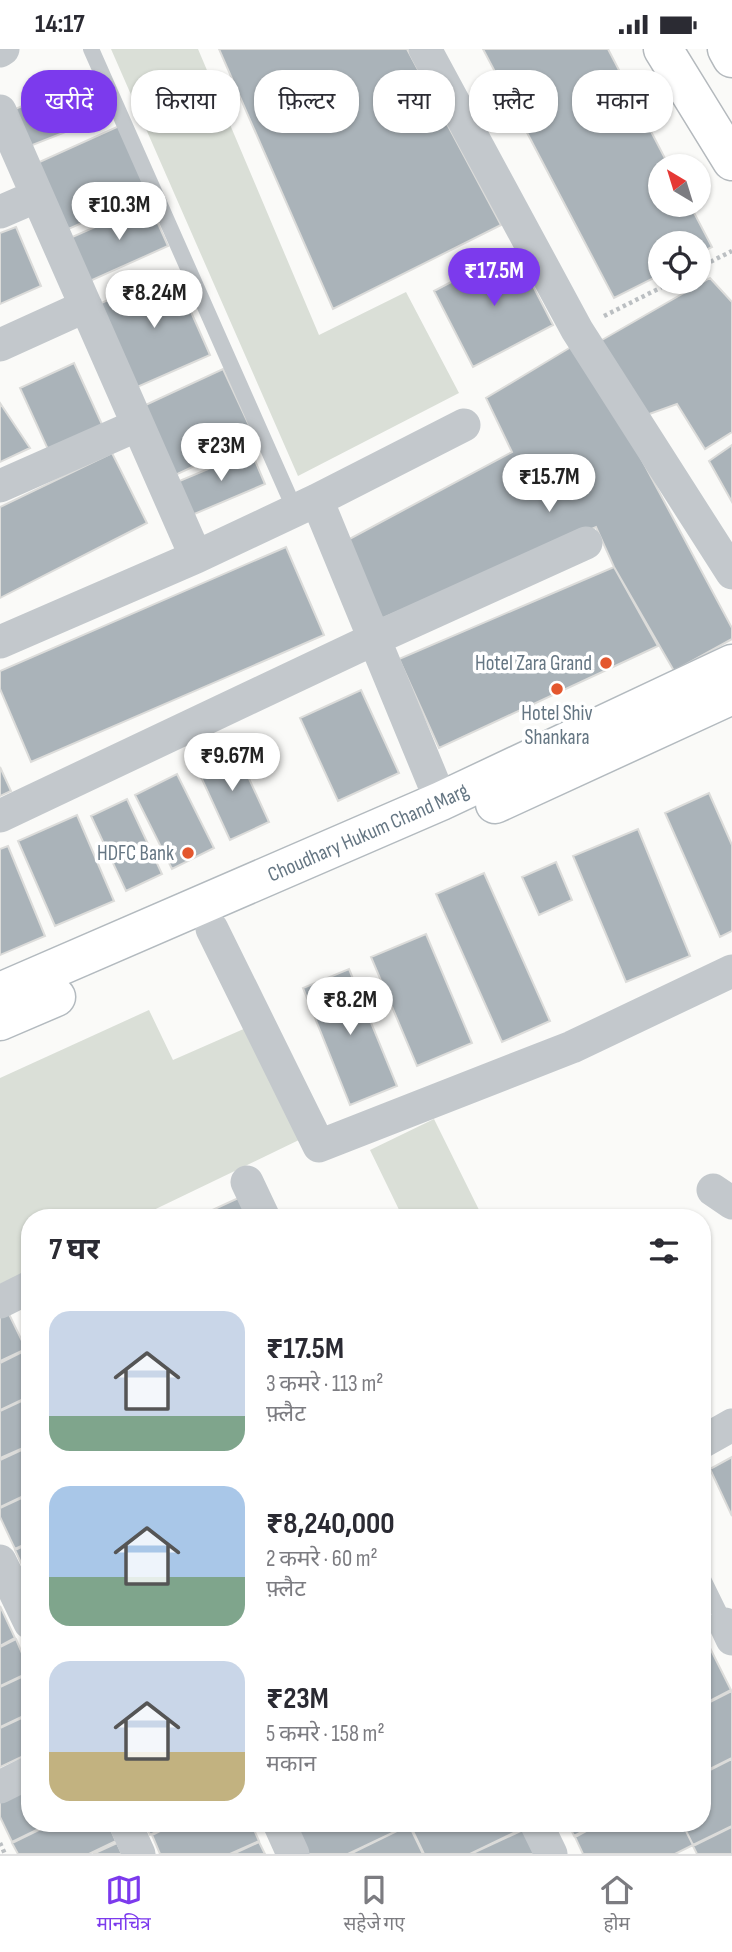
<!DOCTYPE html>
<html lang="hi">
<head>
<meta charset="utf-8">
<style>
	body { margin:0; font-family:"Sofia Sans Condensed","Noto Sans Devanagari",sans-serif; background:#f7f7f7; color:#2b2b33; height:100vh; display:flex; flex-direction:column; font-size:26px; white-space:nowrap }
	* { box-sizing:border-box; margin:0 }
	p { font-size:23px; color:#7c7c81 }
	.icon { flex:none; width:38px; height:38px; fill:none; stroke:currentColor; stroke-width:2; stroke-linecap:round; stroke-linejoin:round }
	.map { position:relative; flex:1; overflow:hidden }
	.panel { position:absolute; left:21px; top:1160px; width:690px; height:623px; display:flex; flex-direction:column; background:#fff; border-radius:28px; box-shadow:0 2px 5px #0004 }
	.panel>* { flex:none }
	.banner { position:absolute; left:21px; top:21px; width:691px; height:63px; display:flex; gap:14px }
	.needle { width:46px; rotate:322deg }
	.controls { position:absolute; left:648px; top:105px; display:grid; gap:14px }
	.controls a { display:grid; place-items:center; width:63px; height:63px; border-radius:50%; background:#fff; box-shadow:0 2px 5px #0004; font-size:35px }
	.price { position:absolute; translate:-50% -60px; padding:0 16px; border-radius:24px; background:#fff; color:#222; font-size:23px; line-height:46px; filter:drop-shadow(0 2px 4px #0008) }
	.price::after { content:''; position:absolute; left:50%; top:42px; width:21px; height:16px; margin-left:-10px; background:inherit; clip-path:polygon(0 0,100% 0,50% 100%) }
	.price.selected { background:#7c3aed; color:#fff }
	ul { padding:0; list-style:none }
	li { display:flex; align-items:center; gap:21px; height:175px; padding:0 28px }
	li span { display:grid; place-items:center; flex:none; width:196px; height:140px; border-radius:21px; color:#555 }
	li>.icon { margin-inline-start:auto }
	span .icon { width:84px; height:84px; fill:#fffc; stroke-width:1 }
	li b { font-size:30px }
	h2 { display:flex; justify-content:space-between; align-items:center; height:84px; padding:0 28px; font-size:30px }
	.chip { padding:0 24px; border-radius:28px; background:#fff; box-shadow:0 2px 5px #0004; font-size:24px; line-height:63px }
	.chip.selected { background:#7c3aed; color:#fff }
	.status { display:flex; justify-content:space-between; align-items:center; height:49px; padding:0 35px; background:#fff; direction:ltr }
	.status svg { height:19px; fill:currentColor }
	.tabs { display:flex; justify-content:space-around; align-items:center; height:98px; border-top:2px solid #e1e1e2; background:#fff; font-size:19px; color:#7c7c81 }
	.tabs a { display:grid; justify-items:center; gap:4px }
	.tabs .selected { color:#7c3aed }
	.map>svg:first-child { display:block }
	.green { fill:#dadfd7 }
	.building { fill:#aab3b9; stroke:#dcdcda; stroke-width:2 }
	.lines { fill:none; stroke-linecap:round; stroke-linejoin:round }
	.secondary-casing { stroke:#b3babf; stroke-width:41 }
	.highway-casing { stroke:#b4b9bd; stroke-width:41 }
	.path { stroke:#bbbfc2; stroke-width:4.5; stroke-dasharray:3.5 3.5; stroke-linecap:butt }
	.lane { stroke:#c3c8cc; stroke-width:16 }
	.street { stroke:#c3c8cc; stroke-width:33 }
	.secondary { stroke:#fff; stroke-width:38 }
	.highway { stroke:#fff; stroke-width:38 }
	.poi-dot { fill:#e4572e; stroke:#fff; stroke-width:2.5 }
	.labels { text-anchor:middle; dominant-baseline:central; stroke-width:7; stroke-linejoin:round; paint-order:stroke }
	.poi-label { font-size:21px; fill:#657683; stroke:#fff; text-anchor:end }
	.street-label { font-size:21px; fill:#657683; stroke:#fff }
</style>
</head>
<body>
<div class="status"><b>14:17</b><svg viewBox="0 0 49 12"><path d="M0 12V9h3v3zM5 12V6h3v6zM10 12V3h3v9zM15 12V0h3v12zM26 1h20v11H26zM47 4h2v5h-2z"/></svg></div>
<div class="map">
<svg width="732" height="1805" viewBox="0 0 732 1805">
	<rect width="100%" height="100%" fill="#fafaf8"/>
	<!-- green -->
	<path class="green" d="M 111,0 L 198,0 L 319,286 L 406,243 L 459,344 L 298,427 Z
		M 149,961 L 173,1011 L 255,975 L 301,1090 L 137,1169 L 30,1169 L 30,1221 L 0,1235 L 0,1029 Z
		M 434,1070 L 483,1169 L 403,1169 L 370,1101 Z"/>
	<!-- building -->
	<path class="building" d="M 219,0 L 407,0 L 501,176 L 333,260 Z
		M 483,0 L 608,0 L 669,117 L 660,117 L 660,156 L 690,156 L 712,198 L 698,205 L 698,194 L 660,194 L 660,226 L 614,249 Z
		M 80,33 L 96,71 L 30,97 L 15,60 Z
		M 119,77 L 149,144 L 64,182 L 35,115 Z
		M 149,154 L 168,197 L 90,232 L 70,189 Z
		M 16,178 L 41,237 L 0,255 L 0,184 Z
		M 514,200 L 553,276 L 473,318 L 434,242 Z
		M 173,222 L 210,306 L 135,339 L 99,255 Z
		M 710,229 L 732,253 L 732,383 L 705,400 L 677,355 L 641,368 L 595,295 Z
		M 576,295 L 598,329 L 732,579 L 732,590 L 674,622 L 614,518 L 596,478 L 374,573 L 342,494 L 512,403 L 486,349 Z
		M 74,314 L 105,382 L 51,407 L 20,339 Z
		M 223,320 L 255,389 L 171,428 L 139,359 Z
		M 0,354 L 30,399 L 0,413 Z
		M 732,396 L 732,453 L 709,412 Z
		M 251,402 L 265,435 L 192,466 L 177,433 Z
		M 112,404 L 147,474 L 0,549 L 0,458 Z
		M 286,498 L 324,586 L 31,713 L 0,640 L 0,622 Z
		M 614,518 L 658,597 L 439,699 L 399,610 Z
		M 361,641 L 399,724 L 338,752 L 300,669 Z
		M 234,697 L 269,773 L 230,791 L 195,715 Z
		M 0,718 L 11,742 L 0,747 Z
		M 177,725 L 214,799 L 172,820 L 135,746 Z
		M 709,744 L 732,796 L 732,882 L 720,888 L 665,764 Z
		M 127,750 L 162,825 L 126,842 L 91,767 Z
		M 77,766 L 114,852 L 55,877 L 18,792 Z
		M 638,780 L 690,907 L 626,933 L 573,807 Z
		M 8,797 L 45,887 L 0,906 L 0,800 Z
		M 556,813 L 572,851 L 539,866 L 522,828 Z
		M 484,824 L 550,972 L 502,993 L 436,845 Z
		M 426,885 L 472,994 L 417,1017 L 371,908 Z
		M 349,920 L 397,1037 L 350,1056 L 303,939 Z
		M 247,1145 L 258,1169 L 195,1169 Z
		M 7,1261 L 26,1300 L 0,1312 L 0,1265 Z
		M 26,1301 L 30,1309 L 30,1347 L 0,1361 L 0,1314 Z
		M 30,1348 L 30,1396 L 0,1409 L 0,1362 Z
		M 30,1397 L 30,1444 L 0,1458 L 0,1411 Z
		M 732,1408 L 732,1467 L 710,1420 Z
		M 30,1445 L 30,1493 L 15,1500 L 0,1468 L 0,1459 Z
		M 30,1494 L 30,1533 L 15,1501 Z
		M 0,1557 L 15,1589 L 0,1597 Z
		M 704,1587 L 731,1641 L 702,1656 L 702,1589 Z
		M 16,1590 L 30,1623 L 0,1637 L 0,1598 Z
		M 30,1624 L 30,1664 L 0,1678 L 0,1638 Z
		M 732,1642 L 732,1709 L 702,1724 L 702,1657 Z
		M 30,1665 L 30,1704 L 0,1718 L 0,1679 Z
		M 732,1710 L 732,1777 L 693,1796 L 682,1774 L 702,1774 L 702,1725 Z
		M 30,1737 L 30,1774 L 51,1774 L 12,1793 L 0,1768 L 0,1751 Z
		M 53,1774 L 108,1774 L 116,1792 L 89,1805 L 18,1805 L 12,1794 Z
		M 145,1774 L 174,1774 L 150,1786 Z
		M 176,1774 L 251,1774 L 259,1792 L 230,1805 L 160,1805 L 152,1786 Z
		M 294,1774 L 409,1774 L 409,1776 L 348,1805 L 308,1805 Z
		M 413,1774 L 525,1774 L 526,1778 L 470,1805 L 424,1805 L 410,1776 Z
		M 568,1774 L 599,1774 L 574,1787 Z
		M 601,1774 L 682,1774 L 693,1796 L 675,1805 L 583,1805 L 575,1788 Z
		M 409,1776 L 423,1805 L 350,1805 Z
		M 732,1778 L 732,1805 L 697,1805 L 693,1797 Z
		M 527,1779 L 539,1805 L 471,1805 Z
		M 259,1793 L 265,1805 L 233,1805 Z
		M 117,1794 L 122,1805 L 93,1805 Z"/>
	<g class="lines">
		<!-- secondary casing -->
		<g class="secondary-casing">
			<g id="secondary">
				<path d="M 495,755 L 732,646"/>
				<path id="s1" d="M 0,943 L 441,752 L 732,615"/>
				<path d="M 0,972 L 56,948"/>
			</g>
		</g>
		<!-- highway casing -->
		<g class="highway-casing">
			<path id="highway" d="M 663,0 L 732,112
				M 727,0 L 732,9"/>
		</g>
		<!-- path -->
		<path class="path" d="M 698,219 L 732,202
			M 604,267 L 672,233
			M 0,1794 L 5,1805"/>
		<!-- lane -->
		<path class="lane" d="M 91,0 L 295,461
			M 702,1528 L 725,1575"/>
		<!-- street -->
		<path class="street" d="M 425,0 L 577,281 L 732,524
			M 0,2 L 3,0
			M 0,62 L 196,508
			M 0,163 L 37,147
			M 0,296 L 86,257
			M 0,437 L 138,376
			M 317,451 L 441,752
			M 0,593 L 196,508 L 317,451 L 464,376
			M 0,767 L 374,590 L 586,494
			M 212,880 L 319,1097 L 572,998 L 732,922
			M 247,1133 L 264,1169
			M 713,1141 L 732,1154
			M 0,1253 L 30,1238
			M 702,1393 L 732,1376
			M 0,1512 L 30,1574
			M 725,1575 L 732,1590
			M 0,1738 L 30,1723
			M 125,1774 L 139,1805
			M 279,1774 L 293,1805
			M 536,1774 L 551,1805"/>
		<!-- secondary -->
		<use href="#secondary" class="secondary"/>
		<!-- highway -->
		<use href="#highway" class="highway"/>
	</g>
	<!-- markers -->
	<g class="poi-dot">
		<circle cx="606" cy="614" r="7"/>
		<circle cx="557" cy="640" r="7"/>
		<circle cx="188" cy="804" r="7"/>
	</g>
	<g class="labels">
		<!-- poi labels -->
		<g class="poi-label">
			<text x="592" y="614">Hotel Zara Grand</text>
			<text x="557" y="664" text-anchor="middle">Hotel Shiv<tspan x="557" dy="24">Shankara</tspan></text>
			<text x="174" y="804">HDFC Bank</text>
		</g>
		<!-- street labels -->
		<g class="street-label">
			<text stroke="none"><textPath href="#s1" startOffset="401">Choudhary Hukum Chand Marg</textPath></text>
		</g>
	</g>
</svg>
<div class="controls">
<a><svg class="needle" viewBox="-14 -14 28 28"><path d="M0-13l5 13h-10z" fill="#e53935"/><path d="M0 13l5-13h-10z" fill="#7c7c81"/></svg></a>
<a><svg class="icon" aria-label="locate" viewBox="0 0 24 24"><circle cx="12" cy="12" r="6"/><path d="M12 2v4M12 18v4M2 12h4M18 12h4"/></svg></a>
</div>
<b class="price" style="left:119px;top:193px">₹10.3M</b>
<b class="price selected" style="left:494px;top:259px">₹17.5M</b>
<b class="price" style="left:154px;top:281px">₹8.24M</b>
<b class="price" style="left:221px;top:434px">₹23M</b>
<b class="price" style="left:549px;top:465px">₹15.7M</b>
<b class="price" style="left:232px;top:744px">₹9.67M</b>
<b class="price" style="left:350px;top:988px">₹8.2M</b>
<div class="banner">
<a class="chip selected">खरीदें</a>
<a class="chip">किराया</a>
<a class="chip">फ़िल्टर</a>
<a class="chip">नया</a>
<a class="chip">फ़्लैट</a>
<a class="chip">मकान</a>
</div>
<section class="panel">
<h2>7 घर<svg class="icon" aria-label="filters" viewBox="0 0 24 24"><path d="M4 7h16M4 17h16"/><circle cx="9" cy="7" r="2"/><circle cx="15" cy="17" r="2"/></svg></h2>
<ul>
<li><span style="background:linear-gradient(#c9d6e8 75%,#7fa58c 0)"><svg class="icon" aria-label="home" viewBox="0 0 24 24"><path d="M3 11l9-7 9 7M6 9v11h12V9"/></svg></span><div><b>₹17.5M</b><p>3 कमरे · 113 m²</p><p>फ़्लैट</p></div></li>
<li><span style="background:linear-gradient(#a9c7e8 65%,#7fa58c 0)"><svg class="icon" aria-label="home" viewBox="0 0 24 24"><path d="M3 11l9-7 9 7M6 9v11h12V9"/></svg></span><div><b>₹8,240,000</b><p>2 कमरे · 60 m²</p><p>फ़्लैट</p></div></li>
<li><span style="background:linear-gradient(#c9d6e8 65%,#c2b280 0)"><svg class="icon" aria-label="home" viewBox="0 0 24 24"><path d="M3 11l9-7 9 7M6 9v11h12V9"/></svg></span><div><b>₹23M</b><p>5 कमरे · 158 m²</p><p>मकान</p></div></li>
</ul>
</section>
</div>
<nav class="tabs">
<a class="selected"><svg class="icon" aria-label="map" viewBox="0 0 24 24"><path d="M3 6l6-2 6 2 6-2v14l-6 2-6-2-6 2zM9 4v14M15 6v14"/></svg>मानचित्र</a>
<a><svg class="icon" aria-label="saved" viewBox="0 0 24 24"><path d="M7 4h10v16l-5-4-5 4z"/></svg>सहेजे गए</a>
<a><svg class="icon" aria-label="home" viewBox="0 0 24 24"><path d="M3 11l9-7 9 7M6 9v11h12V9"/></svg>होम</a>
</nav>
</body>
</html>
